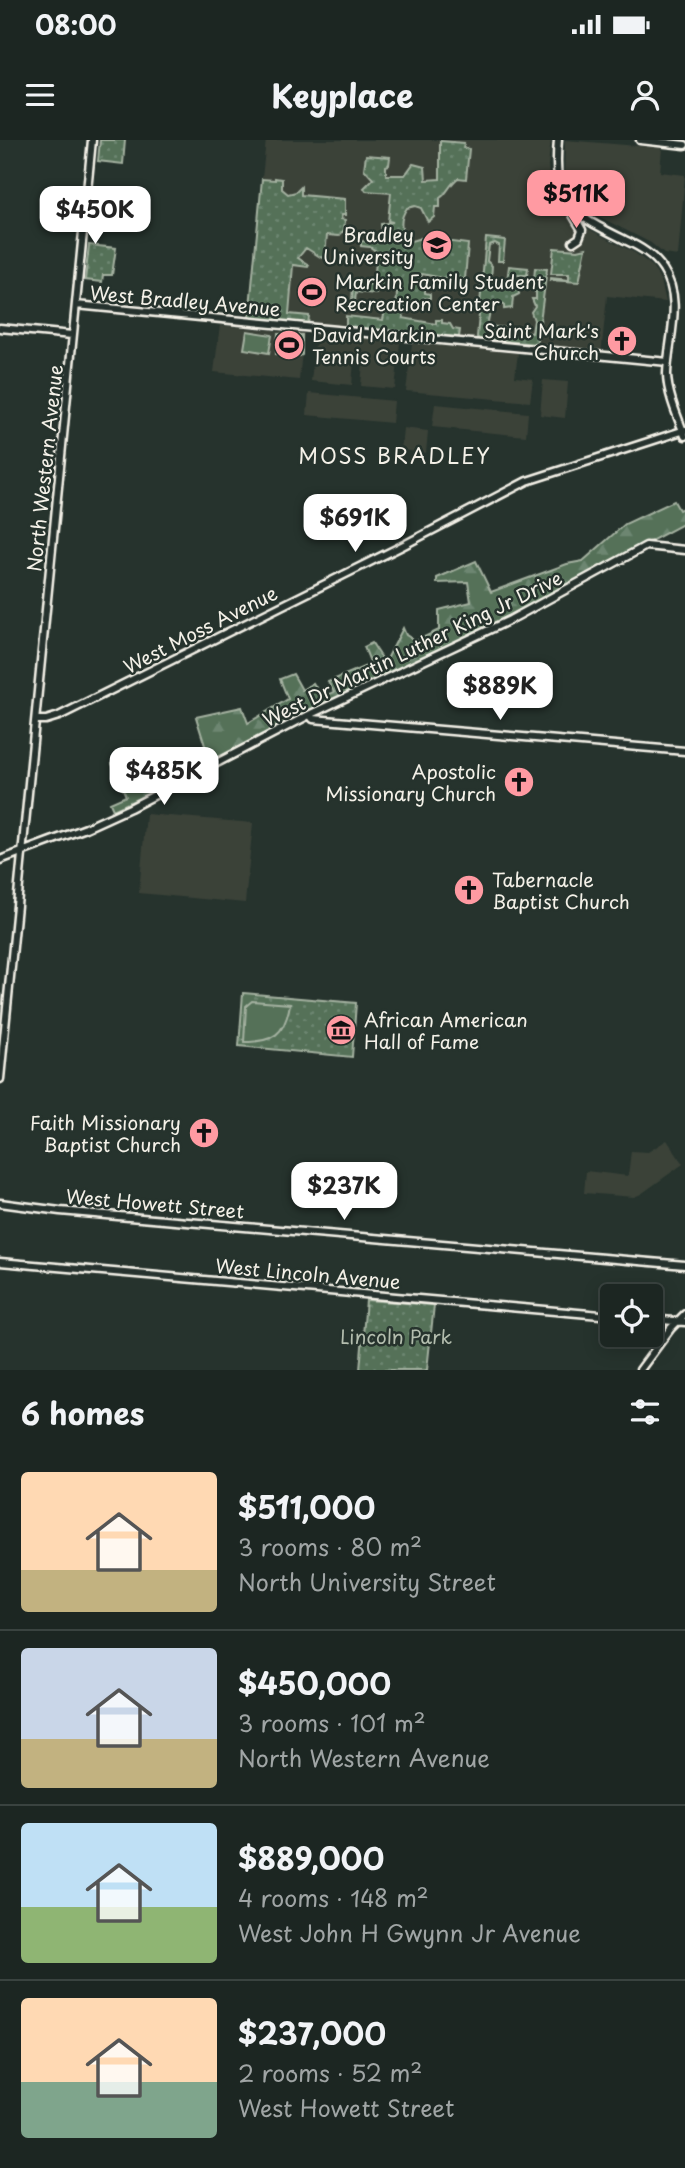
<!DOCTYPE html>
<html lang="en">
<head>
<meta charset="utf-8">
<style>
	body { margin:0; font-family:"Playpen Sans",sans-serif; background:#29322f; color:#f1f3f6; height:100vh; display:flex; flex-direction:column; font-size:26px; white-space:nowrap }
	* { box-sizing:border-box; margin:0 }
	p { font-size:23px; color:#a0a5a5 }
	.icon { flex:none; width:38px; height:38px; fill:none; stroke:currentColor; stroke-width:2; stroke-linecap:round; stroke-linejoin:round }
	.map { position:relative; height:1230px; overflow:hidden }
	.panel { display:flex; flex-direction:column; background:#1c2622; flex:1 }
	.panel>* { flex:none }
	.tools { position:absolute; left:600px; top:1144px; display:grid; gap:14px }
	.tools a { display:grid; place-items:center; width:63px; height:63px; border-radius:7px; background:#1c2622; box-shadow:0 4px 18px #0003,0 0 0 2px #3a4340; font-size:35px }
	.price { position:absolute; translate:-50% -60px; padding:0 16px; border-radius:14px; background:#fff; color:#222; font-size:23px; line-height:46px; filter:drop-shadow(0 2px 4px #0008) }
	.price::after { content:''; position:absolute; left:50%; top:42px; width:21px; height:16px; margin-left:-10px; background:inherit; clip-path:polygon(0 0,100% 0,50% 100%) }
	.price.current { background:#ff9aa2; color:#111 }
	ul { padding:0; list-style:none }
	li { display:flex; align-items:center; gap:21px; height:175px; padding:0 21px }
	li+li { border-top:2px solid #3a4340 }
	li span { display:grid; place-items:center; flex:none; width:196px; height:140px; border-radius:7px; color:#555 }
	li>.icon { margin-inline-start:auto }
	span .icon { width:84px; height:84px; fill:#fffc; stroke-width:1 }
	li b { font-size:30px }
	h2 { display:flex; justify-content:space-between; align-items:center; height:84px; padding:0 21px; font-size:30px }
	.status { display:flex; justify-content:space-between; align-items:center; height:49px; padding:0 35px; background:#1c2622; direction:ltr }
	.status svg { height:19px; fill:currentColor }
	header { display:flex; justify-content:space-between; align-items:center; height:91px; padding:0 21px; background:#1c2622; font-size:32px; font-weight:700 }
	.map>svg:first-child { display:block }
	.built { fill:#3b4239 }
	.grass { fill:url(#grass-dots); stroke:#a4b1a0; stroke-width:2 }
	.forest { fill:url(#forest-firs); stroke:#a4b1a0; stroke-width:2 }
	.garden { fill:#547159; stroke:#a4b1a0; stroke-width:2 }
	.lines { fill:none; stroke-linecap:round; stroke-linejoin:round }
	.secondary-casing { stroke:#f4f1e8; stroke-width:11 }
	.secondary { stroke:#26332d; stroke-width:6 }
	.labels { text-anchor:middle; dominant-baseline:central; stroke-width:5; stroke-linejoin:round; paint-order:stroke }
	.poi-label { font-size:19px; fill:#f4f1e8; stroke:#26332d; text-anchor:end }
	.street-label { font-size:19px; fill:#f4f1e8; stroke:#26332d }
	.park-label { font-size:19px; fill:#b4beaf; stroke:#26332d }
	.neighbourhood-label { font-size:21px; letter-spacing:2px; fill:#f4f1e8; stroke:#26332d }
</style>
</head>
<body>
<div class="status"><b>08:00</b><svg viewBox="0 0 49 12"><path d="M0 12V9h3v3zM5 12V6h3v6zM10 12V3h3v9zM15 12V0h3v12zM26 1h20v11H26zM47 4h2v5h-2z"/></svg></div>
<header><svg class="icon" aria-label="menu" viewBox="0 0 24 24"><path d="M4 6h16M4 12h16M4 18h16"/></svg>Keyplace<svg class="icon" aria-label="person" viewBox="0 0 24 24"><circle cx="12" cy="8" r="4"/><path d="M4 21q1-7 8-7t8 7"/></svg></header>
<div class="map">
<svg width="685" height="1230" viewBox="0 0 685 1230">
	<defs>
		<pattern id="grass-dots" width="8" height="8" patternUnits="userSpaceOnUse" patternTransform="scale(1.75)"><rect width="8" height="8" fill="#547159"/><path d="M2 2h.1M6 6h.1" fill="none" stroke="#6d8671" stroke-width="1.8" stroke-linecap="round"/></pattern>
		<pattern id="forest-firs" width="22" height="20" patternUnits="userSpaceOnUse" patternTransform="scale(1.75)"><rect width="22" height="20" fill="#547159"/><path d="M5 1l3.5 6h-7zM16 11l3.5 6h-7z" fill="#6d8671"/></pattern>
	</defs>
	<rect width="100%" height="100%" fill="#26332d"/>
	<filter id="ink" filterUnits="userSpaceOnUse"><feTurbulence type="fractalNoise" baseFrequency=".0143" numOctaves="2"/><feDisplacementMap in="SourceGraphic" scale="14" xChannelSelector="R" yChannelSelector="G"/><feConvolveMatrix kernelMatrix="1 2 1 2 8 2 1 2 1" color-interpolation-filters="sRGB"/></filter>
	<g filter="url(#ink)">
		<!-- built -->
		<path class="built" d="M 266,0 L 551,0 L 548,25 L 549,37 L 561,68 L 585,90 L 585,87 L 635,113 L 652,126 L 661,141 L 666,162 L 607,156 L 601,215 L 247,182 Z
			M 565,0 L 662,8 L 660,32 L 685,35 L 678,116 L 664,114 L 651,103 L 586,70 L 578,62 L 570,53 L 564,37 Z
			M 220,185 L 304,193 L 299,240 L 214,232 Z
			M 316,194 L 400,202 L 395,249 L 361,246 L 363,221 L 354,220 L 352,245 L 311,241 Z
			M 412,203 L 518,213 L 515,237 L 533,239 L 530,262 L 406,251 Z
			M 543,240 L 568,242 L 565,278 L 540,275 Z
			M 309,253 L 394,261 L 392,283 L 307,275 Z
			M 435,264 L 528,273 L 526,296 L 432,287 Z
			M 403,288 L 428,291 L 426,313 L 401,310 Z
			M 146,674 L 253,683 L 245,763 L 139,753 Z
			M 667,1000 L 683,1024 L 641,1054 L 634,1057 L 584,1053 L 586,1031 L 628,1036 L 631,1011 L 648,1012 Z"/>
		<!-- grass -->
		<path class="grass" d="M 100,0 L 125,0 L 123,24 L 98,21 Z
			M 440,1 L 464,3 L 463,8 L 469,9 L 466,39 L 458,38 C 449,45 447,54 440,58 L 440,67 L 435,67 L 434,77 L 428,82 L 421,68 L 415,66 L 407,68 C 399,79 399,93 411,101 L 421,98 L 468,104 L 465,139 L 442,138 L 422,134 L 420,147 L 425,148 L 425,153 L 430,154 L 430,158 L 426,158 L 423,169 L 404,167 L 403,178 L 436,184 L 436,180 L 442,180 L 442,183 L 450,184 L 453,189 L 460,190 L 459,197 L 346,187 L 346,176 L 383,180 L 385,170 L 396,171 L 397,152 L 378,149 L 376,154 L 356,152 L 355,162 L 352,161 L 353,146 L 364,147 L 365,141 L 367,144 L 372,145 L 374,141 L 377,112 L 370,107 L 361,106 L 361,101 L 383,103 L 381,84 L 393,82 L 388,81 L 391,53 L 366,51 L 364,48 L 373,39 L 364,29 L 366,15 L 390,17 L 389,25 L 386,26 L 386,35 L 405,35 L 413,24 L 425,27 L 426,40 L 440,39 Z
			M 275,38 L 282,39 L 282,49 L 288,54 L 296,52 L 301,47 L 301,55 L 345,59 L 345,75 L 342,75 L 341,79 L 345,80 L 344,90 L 339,96 L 327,95 L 325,115 L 322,118 L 306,108 L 298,118 L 309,125 L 308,127 L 293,125 L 289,174 L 309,176 L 308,184 L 249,178 L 262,39 L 275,40 Z
			M 94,56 L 111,58 L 111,64 L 120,65 L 118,80 L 92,77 Z
			M 486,98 L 505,100 L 503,121 L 498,121 L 499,105 L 495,103 L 489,105 L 487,121 L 492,126 L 491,139 L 498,140 L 498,142 L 507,141 L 509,126 L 528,128 L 527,135 L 515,135 L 515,141 L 520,142 L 519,154 L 513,157 L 512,168 L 504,169 L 504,164 L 497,162 L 487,164 L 486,171 L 490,171 L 487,186 L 507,188 L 507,195 L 514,193 L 519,196 L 520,192 L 532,193 L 534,180 L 531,172 L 535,166 L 532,159 L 536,159 L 536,152 L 533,151 L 535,128 L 547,129 L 537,204 L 479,199 L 477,197 Z
			M 89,105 L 116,108 L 112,135 L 103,135 L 102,142 L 85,140 Z
			M 554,108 L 578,110 L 586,108 L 579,142 L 550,140 L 551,138 L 569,140 L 569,134 L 551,134 Z
			M 243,853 L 356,863 L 352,917 L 239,906 Z
			M 366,1160 L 434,1165 L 427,1230 L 360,1230 Z"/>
		<!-- forest -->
		<path class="forest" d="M 674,361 L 679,370 L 685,367 L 685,383 L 451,507 L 349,552 L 231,615 L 172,642 L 160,612 L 196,616 L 207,612 L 196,577 L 242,567 L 248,583 L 288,559 L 280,539 L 293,534 L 302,550 L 313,543 L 322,557 L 334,552 L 328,542 L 371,524 L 364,507 L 372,503 L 385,523 L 403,488 L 406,495 L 416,501 L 439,490 L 439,470 L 471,462 L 468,442 L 437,443 L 437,438 L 476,421 L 491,452 L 567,424 L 583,421 L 625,384 Z
			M 127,616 L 150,653 L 113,670 L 110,663 L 126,656 L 112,624 Z"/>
		<!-- garden -->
		<path class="garden" d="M 247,191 L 272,195 L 269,213 L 244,209 Z
			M 278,194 L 302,195 L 302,215 L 300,216 L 276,214 Z
			M 252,861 L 290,864 C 285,895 273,902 244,902 L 246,866 Z"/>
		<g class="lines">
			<!-- secondary casing -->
			<g class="secondary-casing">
				<path id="secondary" d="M 558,0 C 552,65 571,73 625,100 C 640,107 654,115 663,129 C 684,160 668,199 667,234 C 667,253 678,278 685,296
					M 640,0 L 685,5
					M 573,75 L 582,90 L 579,98 L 573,102
					M 76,165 L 668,222
					M 0,188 L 72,195
					M 310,575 L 313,579 L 685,611
					M 36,580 L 46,580 L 59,576 L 402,406 L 527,341 L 685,290
					M 0,720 L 86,688 L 130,668 L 313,573 L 510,480 L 646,406 L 685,410
					M 0,939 L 92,0
					M 0,1063 L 60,1071 L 685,1125
					M 0,1122 L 612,1176
					M 651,1179 L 685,1182
					M 640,1230 L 671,1188 L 685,1174"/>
			</g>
			<!-- secondary -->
			<use href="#secondary" class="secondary"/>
		</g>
	</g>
	<!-- icons -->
	<defs>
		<g id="university-disc" transform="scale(1.575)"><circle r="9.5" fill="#ff9aa2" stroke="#26332d"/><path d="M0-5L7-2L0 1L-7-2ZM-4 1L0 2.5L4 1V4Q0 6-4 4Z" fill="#111"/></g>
		<g id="stadium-disc" transform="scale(1.575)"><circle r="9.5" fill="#ff9aa2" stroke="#26332d"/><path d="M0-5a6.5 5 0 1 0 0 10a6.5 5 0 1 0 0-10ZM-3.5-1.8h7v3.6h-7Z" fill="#111"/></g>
		<g id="church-disc" transform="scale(1.575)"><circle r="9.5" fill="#ff9aa2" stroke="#26332d"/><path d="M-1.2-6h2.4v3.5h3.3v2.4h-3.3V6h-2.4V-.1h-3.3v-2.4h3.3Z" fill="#111"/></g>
		<g id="museum-disc" transform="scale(1.575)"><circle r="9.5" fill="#ff9aa2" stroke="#26332d"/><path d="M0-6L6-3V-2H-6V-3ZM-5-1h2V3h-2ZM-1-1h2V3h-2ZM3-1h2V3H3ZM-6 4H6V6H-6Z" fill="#111"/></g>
	</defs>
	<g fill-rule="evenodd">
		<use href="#university-disc" x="437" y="105"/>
		<use href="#stadium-disc" x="312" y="152"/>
		<use href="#church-disc" x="622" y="201"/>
		<use href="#stadium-disc" x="289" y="205"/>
		<use href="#church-disc" x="519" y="642"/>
		<use href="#church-disc" x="469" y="750"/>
		<use href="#museum-disc" x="341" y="890"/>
		<use href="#church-disc" x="204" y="993"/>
	</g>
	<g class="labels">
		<!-- poi labels -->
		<g class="poi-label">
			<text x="414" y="94">Bradley<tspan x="414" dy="22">University</tspan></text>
			<text x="335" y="141" text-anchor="start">Markin Family Student<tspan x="335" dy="22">Recreation Center</tspan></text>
			<text x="599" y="190">Saint Mark's<tspan x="599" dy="22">Church</tspan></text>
			<text x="312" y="194" text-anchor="start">David Markin<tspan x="312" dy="22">Tennis Courts</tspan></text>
			<text x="496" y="631">Apostolic<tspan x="496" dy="22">Missionary Church</tspan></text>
			<text x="492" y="739" text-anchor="start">Tabernacle<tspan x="492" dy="22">Baptist Church</tspan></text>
			<text x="364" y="879" text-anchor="start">African American<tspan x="364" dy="22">Hall of Fame</tspan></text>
			<text x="181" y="982">Faith Missionary<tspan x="181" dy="22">Baptist Church</tspan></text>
		</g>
		<!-- street labels -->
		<g class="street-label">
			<text transform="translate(185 160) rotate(5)">West Bradley Avenue</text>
			<text transform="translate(44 328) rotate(-84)">North Western Avenue</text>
			<text transform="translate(200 489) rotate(-27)">West Moss Avenue</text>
			<text transform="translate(412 508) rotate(-26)">West Dr Martin Luther King Jr Drive</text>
			<text transform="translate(155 1063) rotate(5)">West Howett Street</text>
			<text transform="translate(308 1133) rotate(5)">West Lincoln Avenue</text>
		</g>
		<!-- park labels -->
		<g class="park-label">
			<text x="396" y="1196">Lincoln Park</text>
		</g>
		<!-- neighbourhood labels -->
		<g class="neighbourhood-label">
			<text x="395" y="315">MOSS BRADLEY</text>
		</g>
	</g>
</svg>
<div class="tools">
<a><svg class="icon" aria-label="locate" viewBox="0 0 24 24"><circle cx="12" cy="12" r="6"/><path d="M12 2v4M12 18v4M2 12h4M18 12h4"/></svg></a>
</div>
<b class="price current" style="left:576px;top:90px">$511K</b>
<b class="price" style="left:95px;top:106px">$450K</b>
<b class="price" style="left:355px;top:414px">$691K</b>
<b class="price" style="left:500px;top:582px">$889K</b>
<b class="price" style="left:164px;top:667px">$485K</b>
<b class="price" style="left:344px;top:1082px">$237K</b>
</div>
<section class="panel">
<h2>6 homes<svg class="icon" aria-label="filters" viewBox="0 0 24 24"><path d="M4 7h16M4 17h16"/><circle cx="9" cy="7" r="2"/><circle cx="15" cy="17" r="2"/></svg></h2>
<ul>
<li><span style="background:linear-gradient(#ffd9b3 70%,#c2b280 0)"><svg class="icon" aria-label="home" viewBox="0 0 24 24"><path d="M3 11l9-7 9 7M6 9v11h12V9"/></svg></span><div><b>$511,000</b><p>3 rooms · 80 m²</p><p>North University Street</p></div></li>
<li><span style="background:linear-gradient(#c9d6e8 65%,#c2b280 0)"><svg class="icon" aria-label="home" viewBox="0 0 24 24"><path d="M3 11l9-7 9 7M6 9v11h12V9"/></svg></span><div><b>$450,000</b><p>3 rooms · 101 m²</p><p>North Western Avenue</p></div></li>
<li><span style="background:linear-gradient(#bfe0f5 60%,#8fb573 0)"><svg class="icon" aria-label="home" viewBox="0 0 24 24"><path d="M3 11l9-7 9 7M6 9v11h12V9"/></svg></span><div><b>$889,000</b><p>4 rooms · 148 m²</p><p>West John H Gwynn Jr Avenue</p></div></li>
<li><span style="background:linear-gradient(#ffd9b3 60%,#7fa58c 0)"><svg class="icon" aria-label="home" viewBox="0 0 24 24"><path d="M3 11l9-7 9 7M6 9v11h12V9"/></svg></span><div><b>$237,000</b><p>2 rooms · 52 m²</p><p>West Howett Street</p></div></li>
</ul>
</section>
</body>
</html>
